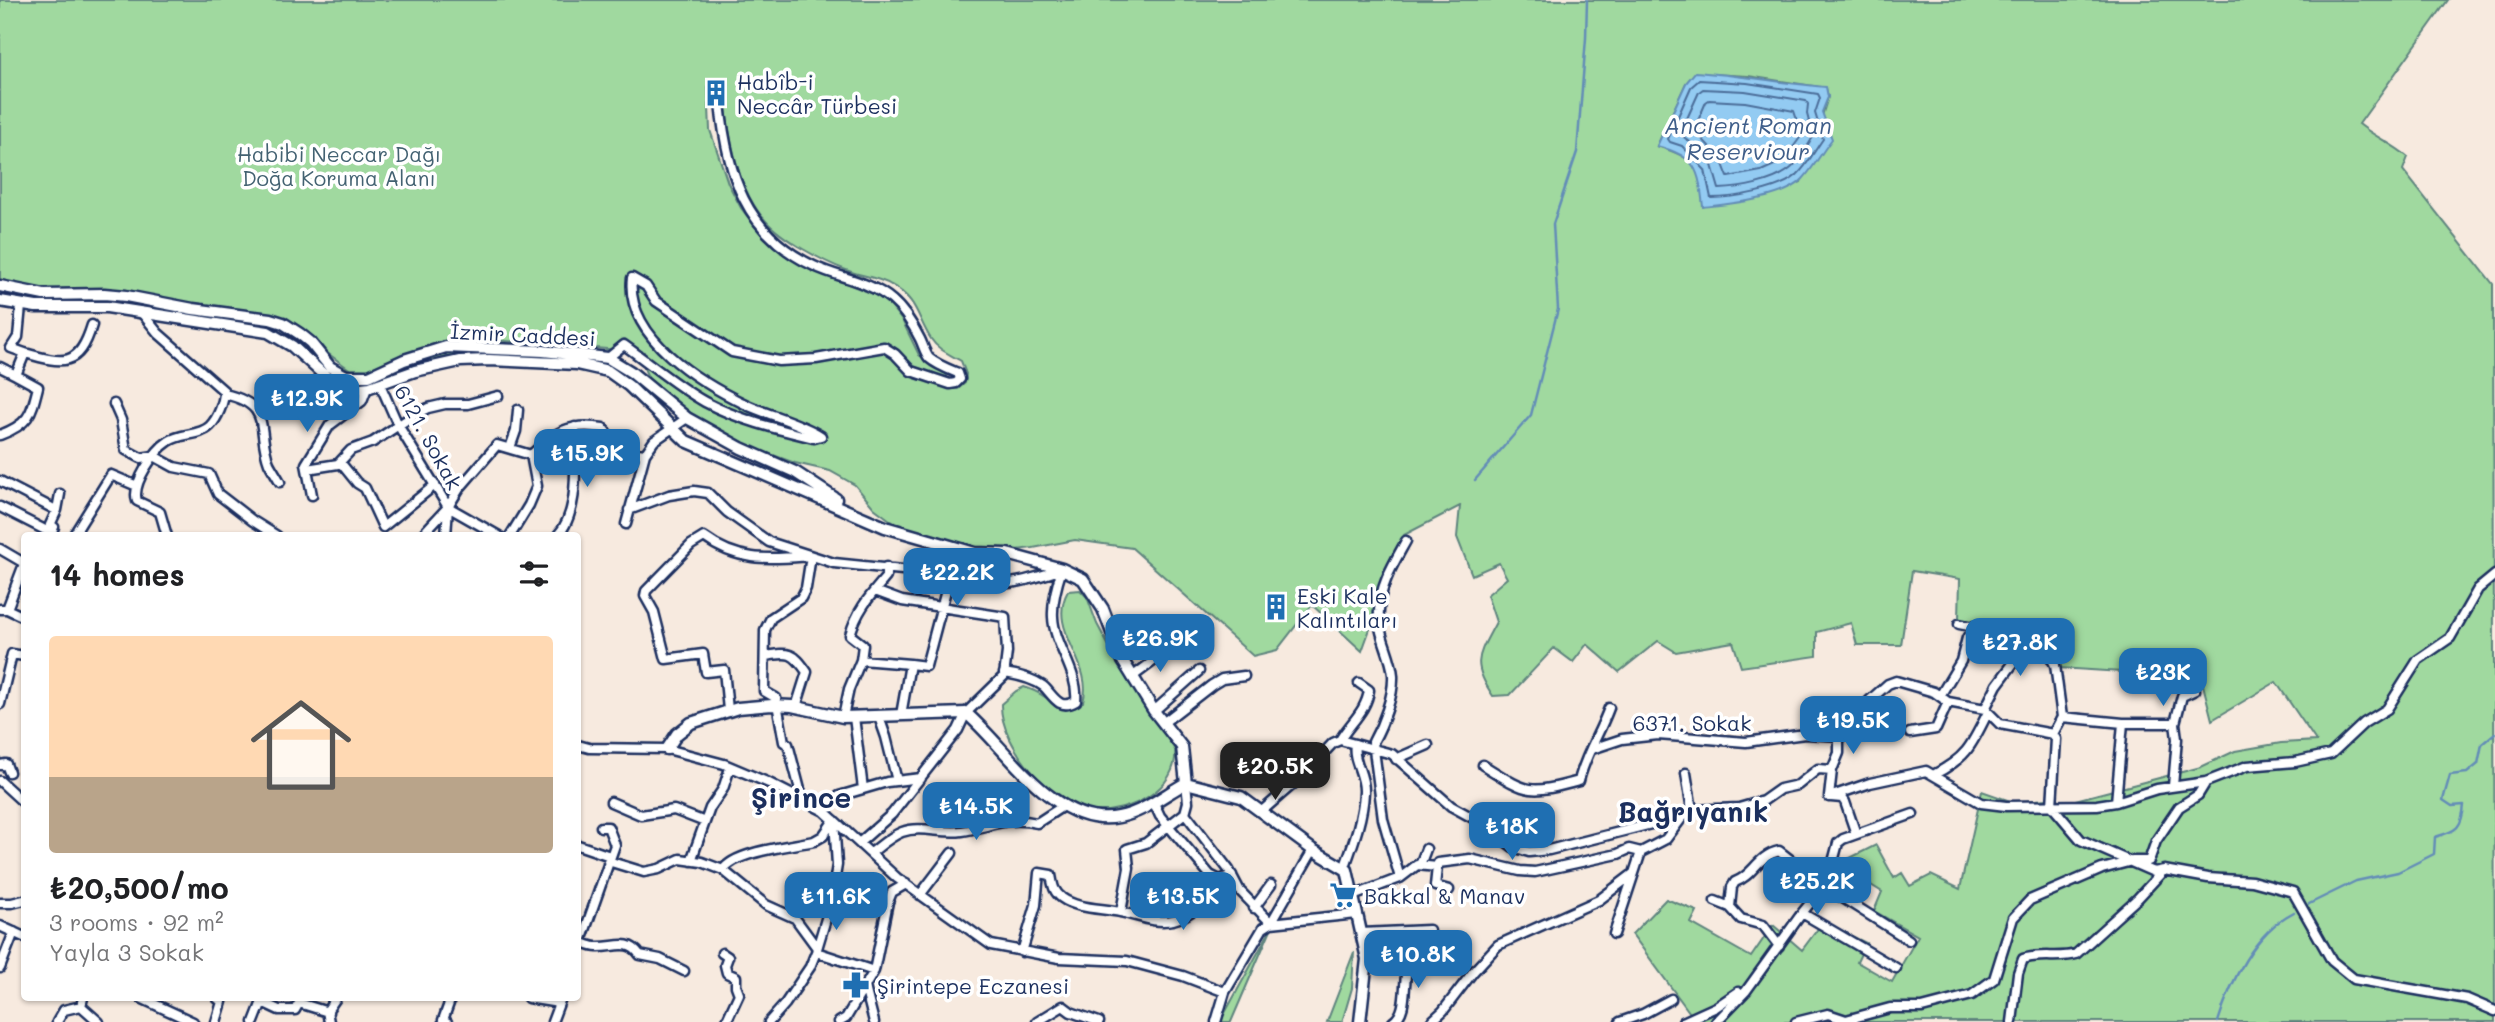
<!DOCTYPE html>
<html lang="en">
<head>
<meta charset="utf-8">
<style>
	body { margin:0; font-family:Mali,sans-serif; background:#f2f2f2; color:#202124; height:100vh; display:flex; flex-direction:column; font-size:26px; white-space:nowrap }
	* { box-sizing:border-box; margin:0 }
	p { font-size:23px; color:#757577 }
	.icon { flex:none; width:38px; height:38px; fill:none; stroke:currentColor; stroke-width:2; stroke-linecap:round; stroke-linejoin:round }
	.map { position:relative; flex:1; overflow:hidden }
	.sheet { position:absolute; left:21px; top:532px; width:560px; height:469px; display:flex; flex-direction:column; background:#fff; border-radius:7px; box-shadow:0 2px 5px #0004 }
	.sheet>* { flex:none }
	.price { position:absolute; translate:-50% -60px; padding:0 16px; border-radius:14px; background:#1f6fb2; color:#fff; font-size:23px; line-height:46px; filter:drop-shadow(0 2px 4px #0008) }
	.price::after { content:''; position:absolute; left:50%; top:42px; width:21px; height:16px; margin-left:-10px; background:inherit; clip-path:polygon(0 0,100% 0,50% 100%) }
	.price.current { background:#222; color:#fff }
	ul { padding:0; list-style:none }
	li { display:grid; align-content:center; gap:14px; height:371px; padding:0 28px }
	li span { display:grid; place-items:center; height:217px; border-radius:7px; color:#555 }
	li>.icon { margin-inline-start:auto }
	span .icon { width:126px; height:126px; fill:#fffc; stroke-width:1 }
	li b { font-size:30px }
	h2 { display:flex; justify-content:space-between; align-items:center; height:84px; padding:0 28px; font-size:30px }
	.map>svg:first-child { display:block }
	.green { fill:#a0d99f; stroke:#5e847e; stroke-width:2; fill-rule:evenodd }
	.water { fill:#93cbf2; stroke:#638db7; stroke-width:2 }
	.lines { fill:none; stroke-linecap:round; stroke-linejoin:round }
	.shore { stroke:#4b6d99; stroke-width:2 }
	.stream { stroke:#638db7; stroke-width:2.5 }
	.minor-casing { stroke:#1b2f5e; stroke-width:13 }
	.tertiary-casing { stroke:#1b2f5e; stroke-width:15 }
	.minor { stroke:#fff; stroke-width:8 }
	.tertiary { stroke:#fff; stroke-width:10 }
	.labels { text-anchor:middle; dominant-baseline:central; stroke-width:7; stroke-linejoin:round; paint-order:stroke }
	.poi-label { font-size:21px; fill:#1b2f5e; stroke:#fff; text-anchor:start }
	.park-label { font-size:21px; fill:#436272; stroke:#fff }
	.street-label { font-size:21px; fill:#1b2f5e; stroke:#fff }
	.water-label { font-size:23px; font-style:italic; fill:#3f5e8a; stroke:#fff }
	.district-label { font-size:28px; font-weight:bold; fill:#1b2f5e; stroke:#fff }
</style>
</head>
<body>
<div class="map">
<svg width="2495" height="1022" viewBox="0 0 2495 1022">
	<rect width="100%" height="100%" fill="#f7eadf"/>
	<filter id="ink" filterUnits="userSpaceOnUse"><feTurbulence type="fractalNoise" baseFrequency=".0143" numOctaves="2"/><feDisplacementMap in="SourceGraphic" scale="14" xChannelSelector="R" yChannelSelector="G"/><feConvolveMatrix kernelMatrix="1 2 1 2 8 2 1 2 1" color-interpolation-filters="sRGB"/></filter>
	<g filter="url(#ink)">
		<!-- green -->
		<path class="green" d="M 0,0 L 2448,0 L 2359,124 C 2375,137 2393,144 2408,157 L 2403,170 L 2493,284 L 2495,1022 L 1694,1022 L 1695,1020 L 1632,934 L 1666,899 L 1697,911 L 1691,923 L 1751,957 L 1773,925 L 1802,950 L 1823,922 L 1866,943 L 1857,962 L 1892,982 L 1918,936 L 1874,911 L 1882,892 L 1858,877 L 1863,867 L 1850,858 L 1876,845 L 1894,878 L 1902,873 L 1910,886 L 1931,875 L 1960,889 L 1982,791 L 2013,802 L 2058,798 L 2060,804 L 2201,767 L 2235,751 L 2281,743 L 2316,741 L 2276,682 L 2212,720 L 2201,677 L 2059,668 L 2045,645 L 2022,634 L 1959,619 L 1960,579 L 1912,571 L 1901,645 L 1857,645 L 1851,623 L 1817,632 L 1817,656 L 1741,667 L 1733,642 L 1676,652 L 1658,641 L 1619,672 L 1587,644 L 1573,662 L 1554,648 L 1510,695 L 1493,696 C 1470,662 1479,655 1496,622 L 1487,595 L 1507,578 L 1499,563 L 1472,575 L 1457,537 L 1460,506 L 1404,535 L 1362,651 L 1312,605 L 1277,650 L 1253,656 L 1132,548 L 1075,540 L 1033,548 L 990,553 L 923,537 L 894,523 L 874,508 L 855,485 L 830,471 L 795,463 L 751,447 L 710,429 L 656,397 L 644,368 L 644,352 L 467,338 L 463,353 L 400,365 L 364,380 L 280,318 L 36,295 L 0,279 ZM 1695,73 L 1748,76 L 1826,88 L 1828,97 L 1801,182 C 1764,198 1743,202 1704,206 C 1699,165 1697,159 1657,146 L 1686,83 ZM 708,83 L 724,85 C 727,127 736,188 765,220 C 781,239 822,261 846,270 C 860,276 878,277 891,285 C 918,299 917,318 931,339 C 938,350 951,355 961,361 L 966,374 L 965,383 L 958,389 L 949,387 L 946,372 L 919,355 L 903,322 L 889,304 L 876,295 L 805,267 L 784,255 L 761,234 L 741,208 L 728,183 L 710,130 Z
			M 1080,590 L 1087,597 L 1097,624 L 1113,654 L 1175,750 C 1179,789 1128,814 1094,811 C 1053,808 1000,745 1001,704 L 1016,691 L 1024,687 C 1052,695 1048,710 1083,702 C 1095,663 1046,630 1068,591 Z
			M 1271,929 L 1231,1022 L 1220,1022 Z
			M 1354,952 L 1352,988 L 1342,1022 L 1327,1022 Z"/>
		<!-- water -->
		<path class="water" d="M 1695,72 C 1739,75 1782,83 1826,87 L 1828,97 L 1822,112 L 1832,139 C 1822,152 1814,167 1803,179 C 1785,199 1729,204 1703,207 C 1699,169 1696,156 1657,146 L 1686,83 Z"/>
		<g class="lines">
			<!-- shore -->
			<path class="shore" d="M 1699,80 L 1747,83 L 1818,94 L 1820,98 L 1815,113 L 1823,139 C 1815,150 1807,166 1797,175 C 1780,190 1733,198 1711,198 L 1705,170 L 1682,146 L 1670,142 L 1668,139 L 1691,87 Z
				M 1703,89 L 1745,91 L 1806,101 L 1808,104 L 1807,114 L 1813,137 C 1807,147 1799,162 1790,169 C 1772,183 1741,188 1719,189 L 1712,165 L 1700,150 L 1680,134 L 1699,92 Z
				M 1709,100 L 1745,102 L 1794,111 L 1802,135 L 1783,161 L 1761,171 L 1728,177 L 1721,159 L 1694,130 L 1706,102 Z"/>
			<!-- stream -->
			<path class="stream" d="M 1475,480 L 1531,415 L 1558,309 L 1553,224 L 1577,152 L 1586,38 L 1587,0
				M 2309,904 L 2356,881 L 2398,872 L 2434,854 L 2435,837 C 2457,831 2462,828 2464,805 L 2452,806 L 2443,800 L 2450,775 L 2467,773 L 2478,764 L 2482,744 L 2495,733
				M 2218,1022 C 2230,982 2255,932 2294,912"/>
			<!-- minor casing -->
			<g class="minor-casing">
				<path id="minor" d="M 141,312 L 158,333 L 224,391 C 224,402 218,418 210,426 C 200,436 181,433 169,441 C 155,450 131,484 137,501 L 160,512 L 167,536
					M 25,353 C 63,364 79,368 92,325
					M 608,358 L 624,345 C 651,364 676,386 705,402 C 739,420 777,429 814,438 L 821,436 C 799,422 771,416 747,405 C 701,383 625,338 632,278 L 646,286 L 656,301 L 732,352 L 779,361 L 816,359 L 884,347 L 895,354 L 911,371 L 950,384 L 956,383 L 960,379 L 958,373 C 948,369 937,365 929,358 C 925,353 923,345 920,339 C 913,325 904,310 892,300 C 870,281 839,278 814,266 C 745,234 727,173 720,103
					M 0,367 L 16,375
					M 380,384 L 398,425 L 448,507
					M 224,394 C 274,405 256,429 269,463 C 272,469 277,476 280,482
					M 114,404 L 121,420 L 126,450 L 141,458 L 154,456 L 174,467 L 209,474 L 218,494 L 253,521 L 277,536
					M 0,435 C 29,424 31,415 38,387 L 16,375 L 25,353 L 11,348 L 18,337 L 21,306
					M 510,448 L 516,431 L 518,410
					M 340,462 L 357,483 L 365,488 L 383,527 L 435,485
					M 307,469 L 338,464 L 351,450 L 373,442 L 414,415 L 428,408 L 445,404 L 468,404 L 498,396
					M 0,481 L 56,510
					M 312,495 L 306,464 L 330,425 L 362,401 L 367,388
					M 0,507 L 51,533
					M 448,507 L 499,536
					M 629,510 L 669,495 L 694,491 L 708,493 L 727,512 L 769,542 L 834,563 L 912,571 L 947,582 L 949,579
					M 626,524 L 645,454 L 654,441 L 687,418
					M 50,536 L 54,527 L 50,525 L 57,510 L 60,494
					M 73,536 L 111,475 L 137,486
					M 421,536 L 448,507
					M 446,536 L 448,507 L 459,489 L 497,445 L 531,455
					M 510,536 L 529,505 L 537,486 L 531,455 C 555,432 569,422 603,428 C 617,447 620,452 645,454
					M 557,536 C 581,512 574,459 575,427
					M 0,549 L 24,563
					M 0,609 L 7,609 L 24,564
					M 7,609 L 24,617
					M 1959,624 L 2009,634 L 2026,635 L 2048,652 L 2055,665 L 2062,717 L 2053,734 L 2056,739 L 2052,806 L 2081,840 L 2154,872 L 2164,870 L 2208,878 L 2252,881 L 2293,892 L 2332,961 L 2354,979 L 2467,999 L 2495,1011
					M 1118,649 L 1158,621
					M 766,656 C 790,652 793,652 807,672 L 796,707
					M 861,660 L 910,664
					M 1004,673 C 1018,675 1032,678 1043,686 C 1049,691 1053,699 1060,703 C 1066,706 1071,704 1076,701 C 1079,672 1054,645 1053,617 C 1052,601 1057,584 1062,569
					M 1132,677 L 1171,648
					M 1940,696 L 1961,661 L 1967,638 L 1974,627
					M 0,704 L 12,654 L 24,656
					M 1985,709 L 1997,685 L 2018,657 L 2026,635
					M 728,710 L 724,670 L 706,672 L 703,654 L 666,659 L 654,612 L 645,596 L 646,591 L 691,545 L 704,537 C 739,563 770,559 811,556
					M 1154,711 L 1199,671
					M 901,715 L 910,664 L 926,666 L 949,579 L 965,575 C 995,593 1032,579 1062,569
					M 843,717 L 849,689 L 861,660 L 863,645 L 850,635 C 857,610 870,596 886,577 L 886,567
					M 854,717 L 863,789
					M 879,717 L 886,737 L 897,781
					M 2062,717 L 2123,723 L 2175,723 L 2177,739 L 2173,786
					M 1163,723 L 1212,685 L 1222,679 L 1244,676
					M 2175,723 L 2182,696 L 2195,690
					M 1910,733 L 1936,729 L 1948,702
					M 1839,736 L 1839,753 L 1832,770 L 1829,797 L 1870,783 L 1926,771 L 1981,803 L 2006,806 L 2097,805 L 2116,802 L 2157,789 L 2206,782 L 2247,766 L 2295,762 L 2331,754 L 2364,723 L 2387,709 L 2418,660 L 2450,638 L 2478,589 L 2495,575
					M 1340,740 C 1350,723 1367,710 1369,690 L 1359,683
					M 578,745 L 589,748 L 667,749 L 724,764 L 769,783 L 824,811 L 897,878 L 991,945 L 1059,958 L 1127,961 L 1183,976 L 1225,992
					M 1592,749 L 1622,739 L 1658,735 L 1746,742 L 1805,734 L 1839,736 L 1870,700 L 1888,684 L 1896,681 L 1934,692 L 1948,702 L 1985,709 L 2000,724 L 2053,734
					M 1396,759 L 1428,745
					M 0,765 L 6,764 L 9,772
					M 1483,765 C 1528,793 1527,795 1579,781 C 1585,755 1600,733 1609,708
					M 1686,773 L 1692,810
					M 1933,775 C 1967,758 1972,745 1988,712
					M 0,781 L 24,803
					M 1186,783 L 1188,802 L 1185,813 L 1229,870 L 1240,891 L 1271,923 L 1357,914
					M 1831,797 L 1842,798 L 1845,802 L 1856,834
					M 803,801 L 788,744 L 784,742 L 776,698 L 764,691 L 765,630 L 771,618 L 801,598 L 806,588 L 811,556
					M 611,802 L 641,815 L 674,810 L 705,822
					M 2116,802 L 2123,723
					M 1154,803 L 1160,816 L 1210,875 L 1220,880 L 1232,875
					M 824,811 L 839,796 L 887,782 L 921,778
					M 1262,811 L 1300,778 L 1333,743 L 1340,740 L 1392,754 L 1451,806 L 1482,823 L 1513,847 L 1529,852 L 1549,850 L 1667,820 L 1681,819
					M 859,843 L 892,814 L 958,730 L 966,713 L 1004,676 L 1007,652 L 1005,617 L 902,601 L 875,591
					M 578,845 L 610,856
					M 871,853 C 880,846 891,836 902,832 C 921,825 942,834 962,831 C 991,827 1006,816 1037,823 L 1063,806
					M 608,861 L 644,872 L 659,869 L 680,859 L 702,862 L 723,870 C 735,851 792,846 814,841 L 823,836 L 834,820
					M 691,861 L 710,808 L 723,789 L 730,768
					M 1420,865 L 1426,849
					M 1437,867 L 1435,886 L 1449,890
					M 1344,869 C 1353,844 1363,818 1364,792 C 1365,774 1352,761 1355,744
					M 723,870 L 766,905 L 795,918 L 817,948
					M 1400,878 L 1383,819 L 1373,742 C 1383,724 1394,696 1393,675 C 1391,653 1377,634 1379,611 C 1380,585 1394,563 1406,541
					M 920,895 L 952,853
					M 1353,896 L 1400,878 L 1417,865 L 1437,867 L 1438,863 L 1470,859 L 1520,871 L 1535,872 L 1618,854 L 1629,849 L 1641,852 L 1666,839 L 1681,819 L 1692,810 L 1739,808 L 1763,801 L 1780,789 L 1798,785 L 1818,769 L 1832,770
					M 1715,901 L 1730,907 L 1741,919 L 1763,925 L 1779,946
					M 0,903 L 12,903 L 24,900
					M 1730,907 L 1732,887 L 1735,882 C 1753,876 1757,856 1779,851 L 1824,886 L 1909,940
					M 1254,908 L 1271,885
					M 1121,912 L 1129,868 L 1127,849 L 1146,843 L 1185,813
					M 1802,913 L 1896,968
					M 0,926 L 24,937
					M 1361,933 L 1429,930
					M 1614,934 L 1641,852
					M 580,942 C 586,944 591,947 597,947 C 615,948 628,938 640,955 L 660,959 L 684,971
					M 578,950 L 615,845 L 608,827 L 601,827
					M 816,952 L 874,971
					M 1022,952 L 1036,905 L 1039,873 L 1051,875 C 1053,885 1053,891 1062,898 C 1077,909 1102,908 1120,912 C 1137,915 1154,924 1173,920 C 1186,917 1195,909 1205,900 L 1205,891 L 1212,876
					M 722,953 L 728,957 L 725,965 L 727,973 L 736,977 L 736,986 L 739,994 L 726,1022
					M 0,968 L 14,932
					M 865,987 L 874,1022
					M 141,998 L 193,1022
					M 528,998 L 559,1003
					M 262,1002 L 279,1010 L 295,1010 L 299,1003 L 328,1012
					M 81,1006 L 99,1022
					M 57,1022 L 64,1010 L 81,1006 L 83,998
					M 216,1022 L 222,1002 L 217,998
					M 254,1022 L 263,999
					M 329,1022 L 327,1011 L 336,998
					M 447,1022 L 443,1020 L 451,998
					M 552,1022 L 561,998
					M 769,1022 L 785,1004 L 810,967 L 816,952 L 831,902 L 837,865 L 834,820
					M 839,1022 L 846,1018 L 874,971 L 888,902 L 892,892 L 906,884
					M 1037,1022 L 1063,1006 L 1071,1012 L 1099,1022
					M 1216,1022 L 1225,992 L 1263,928 L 1271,923 L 1313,850
					M 1393,1022 C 1411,1010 1400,976 1411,958 L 1454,957
					M 1431,1022 L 1443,1011 L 1473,972 L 1498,945 L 1599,900 L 1633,874
					M 1620,1022 L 1643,1014 L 1671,999
					M 1683,1022 L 1716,1007 L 1738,992
					M 1716,1022 L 1746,991 L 1802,913 L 1828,881 L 1838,843 L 1843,839 L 1913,814
					M 1796,1022 L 1828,1014 L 1846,1020 L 1890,1008 L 1922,1008 L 1972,995 L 1994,979 L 2013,918 L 2030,900 L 2102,869 L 2132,861 L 2149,861 L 2156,841 L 2179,807 L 2198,795 L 2206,782
					M 2012,1022 L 2018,973 L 2023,959 C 2040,953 2059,959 2076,954 L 2138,898 L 2164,870"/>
			</g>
			<!-- tertiary casing -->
			<g class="tertiary-casing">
				<path id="tertiary" d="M 0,286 L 44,295 L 104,294 L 126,296 L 193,309 L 270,319 L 283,323 L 300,334 L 310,342 L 330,367 L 346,376 L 369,376 L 404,360 L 446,347 L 543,351 L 608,358 L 631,372 L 687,418 L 741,448 L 795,472 L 836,499
					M 0,301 L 36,307 L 107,307 L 268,332 L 292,346 L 334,384 L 353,389 L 370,387 L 415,371 L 460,361 L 489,360 L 577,364 L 608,371 L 629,386 L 686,441 L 885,527 L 975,553 L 1007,554 L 1062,569 L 1083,579 L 1103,609 L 1123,661 L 1154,711 L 1182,747 L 1186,783
					M 667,749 L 677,734 L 691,723 L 738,708 L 772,705 L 792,706 L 843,717 L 966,713 C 1007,748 1056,830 1119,817 C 1144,812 1164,795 1186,783 L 1241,797 L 1313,850 L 1347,870 L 1367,959 L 1360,1022"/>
			</g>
			<!-- minor -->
			<use href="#minor" class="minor"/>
			<!-- tertiary -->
			<use href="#tertiary" class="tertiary"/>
		</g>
	</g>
	<!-- icons -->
	<defs>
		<g id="building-bare" transform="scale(2.1)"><path d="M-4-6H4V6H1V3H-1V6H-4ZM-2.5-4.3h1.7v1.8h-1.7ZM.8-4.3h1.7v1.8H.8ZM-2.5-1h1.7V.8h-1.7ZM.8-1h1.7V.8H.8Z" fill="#1f6fb2" stroke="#fff" stroke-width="2.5" paint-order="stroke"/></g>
		<g id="supermarket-bare" transform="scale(2.1)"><path d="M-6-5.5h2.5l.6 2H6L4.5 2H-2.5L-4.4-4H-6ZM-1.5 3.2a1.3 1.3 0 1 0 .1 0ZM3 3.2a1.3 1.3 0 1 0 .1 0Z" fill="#1f6fb2" stroke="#fff" stroke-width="2.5" paint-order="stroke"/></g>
		<g id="pharmacy-bare" transform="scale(2.1)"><path d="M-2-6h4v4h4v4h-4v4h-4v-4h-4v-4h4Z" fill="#1f6fb2" stroke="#fff" stroke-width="2.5" paint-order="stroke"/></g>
	</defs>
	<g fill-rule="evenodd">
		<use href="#building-bare" x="716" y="93"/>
		<use href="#building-bare" x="1276" y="607"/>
		<use href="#supermarket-bare" x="1343" y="895"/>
		<use href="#pharmacy-bare" x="856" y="985"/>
	</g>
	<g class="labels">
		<!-- poi labels -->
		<g class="poi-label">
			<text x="737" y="81">Habîb-i<tspan x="737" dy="24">Neccâr Türbesi</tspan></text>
			<text x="1297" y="595">Eski Kale<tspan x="1297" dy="24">Kalıntıları</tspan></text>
			<text x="1364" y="895">Bakkal &amp; Manav</text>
			<text x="877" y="985">Şirintepe Eczanesi</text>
		</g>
		<!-- park labels -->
		<g class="park-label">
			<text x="339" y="153">Habibi Neccar Dağı<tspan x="339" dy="24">Doğa Koruma Alanı</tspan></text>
		</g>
		<!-- street labels -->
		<g class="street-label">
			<text transform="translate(523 334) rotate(3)">İzmir Caddesi</text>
			<text transform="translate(429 437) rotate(61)">6121. Sokak</text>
			<text x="1692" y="722">6371. Sokak</text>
		</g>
		<!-- water labels -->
		<g class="water-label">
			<text x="1748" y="125">Ancient Roman<tspan x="1748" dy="26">Reserviour</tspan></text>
		</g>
		<!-- district labels -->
		<g class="district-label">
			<text x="801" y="797">Şirince</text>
			<text x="1693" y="811">Bağrıyanık</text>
		</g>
	</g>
</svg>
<b class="price" style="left:307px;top:434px">₺12.9K</b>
<b class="price" style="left:587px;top:489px">₺15.9K</b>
<b class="price" style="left:957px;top:608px">₺22.2K</b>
<b class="price" style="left:1160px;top:674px">₺26.9K</b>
<b class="price" style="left:2020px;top:678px">₺27.8K</b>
<b class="price" style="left:2163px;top:708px">₺23K</b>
<b class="price" style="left:1853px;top:756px">₺19.5K</b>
<b class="price current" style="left:1275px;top:802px">₺20.5K</b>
<b class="price" style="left:976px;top:842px">₺14.5K</b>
<b class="price" style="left:1512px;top:862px">₺18K</b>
<b class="price" style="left:1817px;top:917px">₺25.2K</b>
<b class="price" style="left:836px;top:932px">₺11.6K</b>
<b class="price" style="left:1183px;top:932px">₺13.5K</b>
<b class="price" style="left:1418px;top:990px">₺10.8K</b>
<section class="sheet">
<h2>14 homes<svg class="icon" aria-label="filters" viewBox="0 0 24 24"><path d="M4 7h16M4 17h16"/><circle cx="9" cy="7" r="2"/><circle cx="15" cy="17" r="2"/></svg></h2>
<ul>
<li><span style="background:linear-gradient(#ffd9b3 65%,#b9a48a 0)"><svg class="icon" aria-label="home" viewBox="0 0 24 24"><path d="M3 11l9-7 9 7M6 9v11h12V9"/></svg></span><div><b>₺20,500/mo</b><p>3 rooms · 92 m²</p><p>Yayla 3 Sokak</p></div></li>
</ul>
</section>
</div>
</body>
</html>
